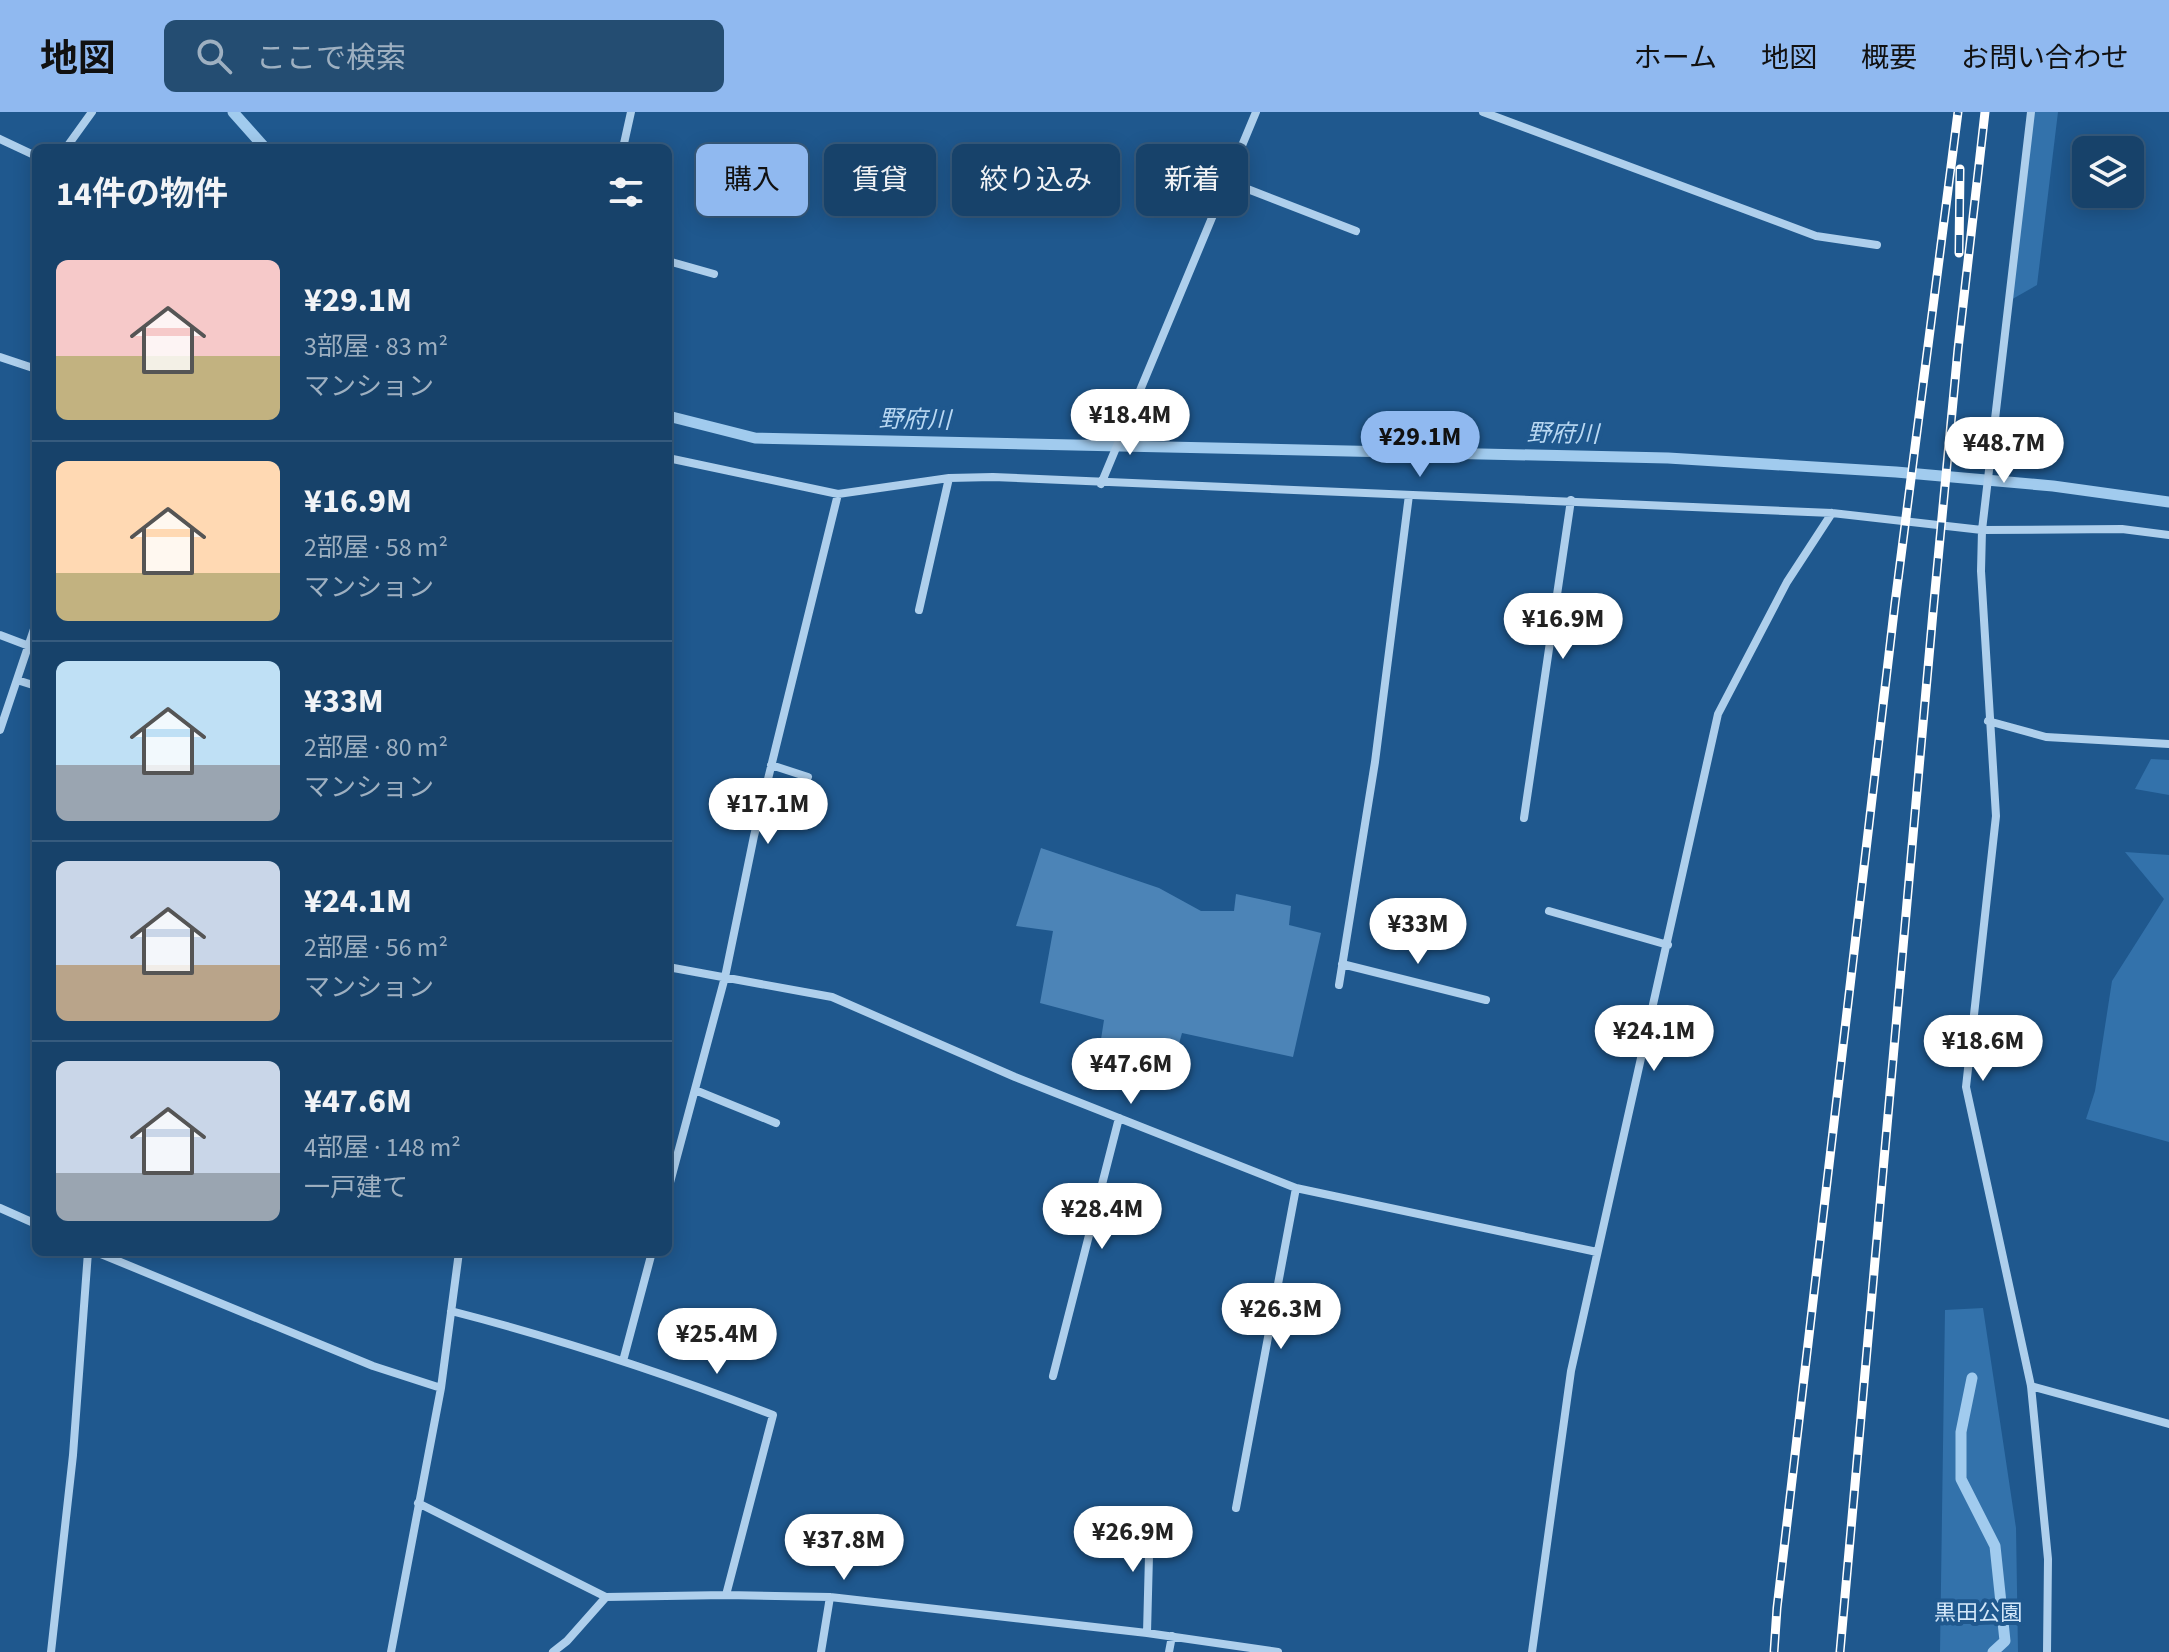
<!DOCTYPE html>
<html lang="ja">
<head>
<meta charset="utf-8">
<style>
	body { margin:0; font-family:"Source Sans 3","Noto Sans JP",sans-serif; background:#244d72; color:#f1f3f6; height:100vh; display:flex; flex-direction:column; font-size:30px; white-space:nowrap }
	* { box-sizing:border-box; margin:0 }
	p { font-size:26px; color:#9eb0c1 }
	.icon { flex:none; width:44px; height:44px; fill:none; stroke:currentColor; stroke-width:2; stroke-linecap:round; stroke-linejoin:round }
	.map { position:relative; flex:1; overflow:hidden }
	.drawer { position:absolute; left:32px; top:32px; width:640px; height:1112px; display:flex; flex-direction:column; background:#17426a; border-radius:12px; box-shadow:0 4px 20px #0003,0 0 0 2px #365b7e }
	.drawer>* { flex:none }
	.top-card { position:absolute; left:696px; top:32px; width:760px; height:72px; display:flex; gap:16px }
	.tools { position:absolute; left:2072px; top:24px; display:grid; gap:16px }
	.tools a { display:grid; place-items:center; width:72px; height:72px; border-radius:12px; background:#17426a; box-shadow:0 4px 20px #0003,0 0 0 2px #365b7e; font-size:40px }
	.price { position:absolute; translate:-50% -68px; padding:0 18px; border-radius:28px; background:#fff; color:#222; font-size:26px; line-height:52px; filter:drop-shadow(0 2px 4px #0008) }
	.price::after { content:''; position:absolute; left:50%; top:48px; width:24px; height:18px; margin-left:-12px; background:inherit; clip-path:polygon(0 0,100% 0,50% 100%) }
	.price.active { background:#90b9f0; color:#111 }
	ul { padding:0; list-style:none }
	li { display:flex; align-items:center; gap:24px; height:200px; padding:0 24px }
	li+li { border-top:2px solid #365b7e }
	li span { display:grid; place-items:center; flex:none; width:224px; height:160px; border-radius:12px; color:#555 }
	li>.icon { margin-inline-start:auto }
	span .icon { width:96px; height:96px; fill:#fffc; stroke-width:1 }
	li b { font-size:34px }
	h2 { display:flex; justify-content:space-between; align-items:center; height:96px; padding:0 24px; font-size:34px }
	.tag { padding:0 28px; border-radius:12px; background:#17426a; box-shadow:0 4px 20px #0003,0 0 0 2px #365b7e; font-size:28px; line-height:72px }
	.tag.active { background:#90b9f0; color:#111 }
	header { display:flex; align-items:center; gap:48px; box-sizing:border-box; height:112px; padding:0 40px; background:#90b9f0; color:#111 }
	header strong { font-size:38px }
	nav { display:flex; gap:44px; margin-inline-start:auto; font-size:28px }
	.search { width:560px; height:72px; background:#244d72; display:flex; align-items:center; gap:20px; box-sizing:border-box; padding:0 28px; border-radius:12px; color:#9eb0c1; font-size:30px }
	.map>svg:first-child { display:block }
	.green { fill:#3372ab }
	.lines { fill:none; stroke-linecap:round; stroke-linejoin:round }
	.stream { stroke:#a1cbee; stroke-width:11 }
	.building { fill:#4c84b7 }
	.street { stroke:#aecfec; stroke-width:8 }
	.rail-casing { stroke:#fff; stroke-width:9 }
	.rail { stroke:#1f588e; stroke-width:6; stroke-dasharray:18; stroke-linecap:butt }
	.labels { text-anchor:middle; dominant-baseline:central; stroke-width:8; stroke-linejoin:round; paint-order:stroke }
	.park-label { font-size:22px; fill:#d3e7f9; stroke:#1f588e }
	.water-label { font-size:24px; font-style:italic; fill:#bad9f3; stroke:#1f588e }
</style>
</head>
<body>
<header>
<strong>地図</strong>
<div class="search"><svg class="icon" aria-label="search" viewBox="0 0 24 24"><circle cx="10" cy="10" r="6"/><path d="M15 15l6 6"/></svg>ここで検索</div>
<nav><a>ホーム</a><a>地図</a><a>概要</a><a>お問い合わせ</a></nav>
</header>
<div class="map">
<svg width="2169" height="1540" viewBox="0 0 2169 1540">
	<rect width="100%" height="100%" fill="#1f588e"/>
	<!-- green -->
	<path class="green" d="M 2031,0 L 2058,0 L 2037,173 L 2009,189 Z
		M 2151,647 L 2169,648 L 2169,683 L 2135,677 Z
		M 2125,740 L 2169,743 L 2169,1030 L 2086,1007 L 2095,979 L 2112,869 L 2164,787 Z
		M 1983,1196 L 2016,1416 L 2018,1540 L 1940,1540 L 1945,1198 Z"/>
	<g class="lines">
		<!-- stream -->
		<path class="stream" d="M 233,0 L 265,36
			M 668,304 L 755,326 L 1668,346 L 1896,360 L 2053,374 L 2169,390
			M 1972,1266 L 1961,1320 L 1961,1367 L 1995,1434 L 2005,1529 L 1993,1540"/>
	</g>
	<!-- building -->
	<path class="building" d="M 1041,736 L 1159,776 L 1201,799 L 1234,799 L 1236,782 L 1291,794 L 1289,813 L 1321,821 L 1293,945 L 1182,921 L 1175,946 L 1148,941 L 1142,957 L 1099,940 L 1104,908 L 1040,891 L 1053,819 L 1016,814 Z"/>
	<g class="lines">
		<!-- street -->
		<path class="street" d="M 1483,0 L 1816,124 L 1877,133
			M 2031,0 L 1982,418 L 1981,459 L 1996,704 L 1966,975 L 2031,1274 L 2048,1447 L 2047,1540
			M 0,27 L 36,44
			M 66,36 L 92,0
			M 623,36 L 631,0
			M 1227,69 L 1356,119
			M 668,149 L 714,162
			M 0,245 L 36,257
			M 668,346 L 838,382 L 949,366 L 993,365 L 1832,401 L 1982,418 L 2122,417 L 2169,423
			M 1101,372 L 1256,0
			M 919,498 L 949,366
			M 0,523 L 29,534
			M 17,568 L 36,574
			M 1988,609 L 2046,625 L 2169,632
			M 0,618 L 36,511
			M 771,653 L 808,665
			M 1524,706 L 1571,388
			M 1549,799 L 1668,833
			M 1342,852 L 1486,888
			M 668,855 L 832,885 L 1015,965 L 1296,1076 L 1597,1140
			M 1339,873 L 1375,650 L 1409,383
			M 695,978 L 776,1011
			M 668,1078 L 725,865 L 754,724 L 838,382
			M 0,1096 L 36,1112
			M 96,1140 L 373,1254 L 441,1276
			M 451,1199 C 560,1227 667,1262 773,1303 L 726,1483
			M 623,1249 L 652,1140
			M 1053,1264 L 1119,1006
			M 2031,1274 L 2169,1312
			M 418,1391 L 606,1485 L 726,1483 L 830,1485 L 1147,1521 L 1278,1540
			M 1236,1396 L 1296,1076
			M 1147,1521 L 1150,1405
			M 51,1540 L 73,1343 L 88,1140
			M 391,1540 L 441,1276 L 459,1140
			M 553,1540 L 567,1529 L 606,1485
			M 821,1540 L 830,1485
			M 1169,1540 L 1172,1524
			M 1532,1540 L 1571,1259 L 1718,602 L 1787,470 L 1832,401"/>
		<!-- rail casing -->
		<g class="rail-casing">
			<path id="rail" d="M 1959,141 L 1960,57
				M 1774,1540 L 1777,1496 L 1895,491 L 1958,0
				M 1840,1540 L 1933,500 L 1958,237 L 1985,0"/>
		</g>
		<!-- rail -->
		<use href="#rail" class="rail"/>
	</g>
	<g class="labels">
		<!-- park labels -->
		<g class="park-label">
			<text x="1978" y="1501">黒田公園</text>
		</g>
		<!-- water labels -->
		<g class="water-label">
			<text transform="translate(915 308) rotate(1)">野府川</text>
			<text transform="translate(1563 322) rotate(1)">野府川</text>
		</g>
	</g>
</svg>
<div class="tools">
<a><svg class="icon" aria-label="layers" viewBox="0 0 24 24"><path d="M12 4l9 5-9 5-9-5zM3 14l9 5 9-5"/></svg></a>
</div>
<b class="price" style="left:1130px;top:345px">¥18.4M</b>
<b class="price active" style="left:1420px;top:367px">¥29.1M</b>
<b class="price" style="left:2004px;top:373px">¥48.7M</b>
<b class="price" style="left:1563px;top:549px">¥16.9M</b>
<b class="price" style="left:768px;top:734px">¥17.1M</b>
<b class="price" style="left:1418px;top:854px">¥33M</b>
<b class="price" style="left:1654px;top:961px">¥24.1M</b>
<b class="price" style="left:1983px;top:971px">¥18.6M</b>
<b class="price" style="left:1131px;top:994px">¥47.6M</b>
<b class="price" style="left:1102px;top:1139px">¥28.4M</b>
<b class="price" style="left:1281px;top:1239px">¥26.3M</b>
<b class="price" style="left:717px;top:1264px">¥25.4M</b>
<b class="price" style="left:1133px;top:1462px">¥26.9M</b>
<b class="price" style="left:844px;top:1470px">¥37.8M</b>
<div class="top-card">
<a class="tag active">購入</a>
<a class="tag">賃貸</a>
<a class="tag">絞り込み</a>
<a class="tag">新着</a>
</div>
<section class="drawer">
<h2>14件の物件<svg class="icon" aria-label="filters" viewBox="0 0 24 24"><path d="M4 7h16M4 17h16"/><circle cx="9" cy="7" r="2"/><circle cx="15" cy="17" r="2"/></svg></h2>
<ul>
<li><span style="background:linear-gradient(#f6c9c9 60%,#c2b280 0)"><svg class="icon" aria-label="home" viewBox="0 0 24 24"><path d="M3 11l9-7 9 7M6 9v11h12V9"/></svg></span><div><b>¥29.1M</b><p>3部屋 · 83 m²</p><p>マンション</p></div></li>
<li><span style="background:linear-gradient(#ffd9b3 70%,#c2b280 0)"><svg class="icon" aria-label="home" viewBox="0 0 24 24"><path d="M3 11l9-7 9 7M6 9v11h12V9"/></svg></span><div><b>¥16.9M</b><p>2部屋 · 58 m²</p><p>マンション</p></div></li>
<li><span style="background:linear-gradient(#bfe0f5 65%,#9aa5b1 0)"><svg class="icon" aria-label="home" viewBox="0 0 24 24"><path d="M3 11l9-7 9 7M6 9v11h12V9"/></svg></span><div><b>¥33M</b><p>2部屋 · 80 m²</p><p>マンション</p></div></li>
<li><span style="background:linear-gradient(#c9d6e8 65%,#b9a48a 0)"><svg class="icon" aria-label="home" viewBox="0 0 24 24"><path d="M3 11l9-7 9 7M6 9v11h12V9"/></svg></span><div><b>¥24.1M</b><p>2部屋 · 56 m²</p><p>マンション</p></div></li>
<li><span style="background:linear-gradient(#c9d6e8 70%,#9aa5b1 0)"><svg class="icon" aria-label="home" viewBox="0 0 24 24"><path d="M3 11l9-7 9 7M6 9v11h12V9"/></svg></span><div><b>¥47.6M</b><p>4部屋 · 148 m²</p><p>一戸建て</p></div></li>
</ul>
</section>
</div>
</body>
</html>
